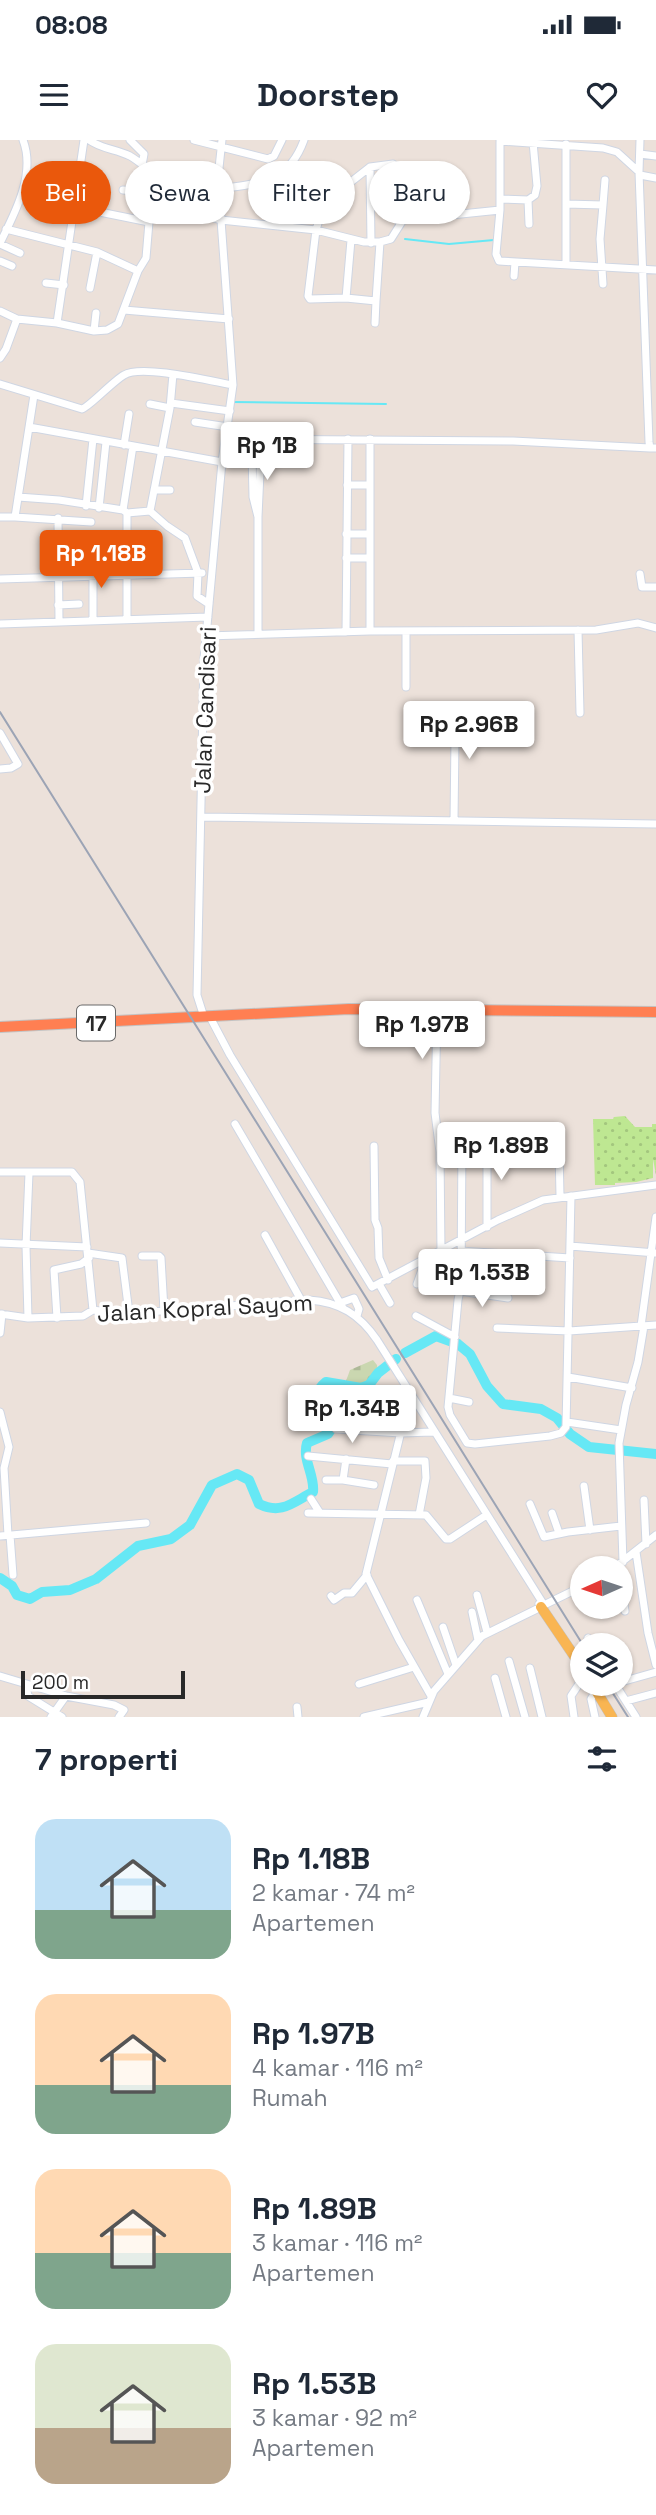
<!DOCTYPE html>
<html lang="id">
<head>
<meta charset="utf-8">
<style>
	body { margin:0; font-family:"Space Grotesk",sans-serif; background:#f2f2f3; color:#1f2937; height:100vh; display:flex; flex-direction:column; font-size:26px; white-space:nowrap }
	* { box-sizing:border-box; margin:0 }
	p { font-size:23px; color:#747a83 }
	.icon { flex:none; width:38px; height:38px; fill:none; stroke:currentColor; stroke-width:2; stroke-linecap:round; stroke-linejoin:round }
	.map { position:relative; height:1577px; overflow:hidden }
	.sheet { display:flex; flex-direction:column; background:#fff; flex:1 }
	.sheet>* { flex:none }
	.guide { position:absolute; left:21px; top:21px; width:614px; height:63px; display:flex; gap:14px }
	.needle { width:46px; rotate:267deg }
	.fabs { position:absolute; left:570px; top:1416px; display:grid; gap:14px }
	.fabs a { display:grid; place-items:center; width:63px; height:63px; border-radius:50%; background:#fff; box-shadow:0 2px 5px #0004; font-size:35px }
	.scale { position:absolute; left:21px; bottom:18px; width:164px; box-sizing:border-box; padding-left:7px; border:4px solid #292929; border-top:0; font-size:19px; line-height:24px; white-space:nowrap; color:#292929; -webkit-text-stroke:5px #fff; paint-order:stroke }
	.price { position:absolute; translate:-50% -60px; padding:0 16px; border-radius:7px; background:#fff; color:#222; font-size:23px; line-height:46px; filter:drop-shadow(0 2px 4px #0008) }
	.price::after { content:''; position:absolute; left:50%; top:42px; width:21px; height:16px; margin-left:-10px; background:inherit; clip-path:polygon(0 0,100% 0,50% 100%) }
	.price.on { background:#ea580c; color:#fff }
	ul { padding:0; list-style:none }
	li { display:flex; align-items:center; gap:21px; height:175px; padding:0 35px }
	li span { display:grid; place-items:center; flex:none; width:196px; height:140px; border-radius:21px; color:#555 }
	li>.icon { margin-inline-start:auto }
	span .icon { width:84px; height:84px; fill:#fffc; stroke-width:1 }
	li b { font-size:30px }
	h2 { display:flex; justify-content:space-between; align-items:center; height:84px; padding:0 35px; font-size:30px }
	.pill { padding:0 24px; border-radius:32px; background:#fff; box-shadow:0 2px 5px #0004; font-size:24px; line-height:63px }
	.pill.on { background:#ea580c; color:#fff }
	.status { display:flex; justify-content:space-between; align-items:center; height:49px; padding:0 35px; background:#fff; direction:ltr }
	.status svg { height:19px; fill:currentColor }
	header { display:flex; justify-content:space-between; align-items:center; height:91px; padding:0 35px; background:#fff; font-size:32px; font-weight:600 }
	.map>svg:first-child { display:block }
	.cemetery { fill:url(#cemetery-stones) }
	.garden { fill:url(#garden-dots) }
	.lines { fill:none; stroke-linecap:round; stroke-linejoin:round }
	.stream { stroke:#66e8f5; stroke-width:2 }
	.river { stroke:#66e8f5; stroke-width:10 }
	.minor-casing { stroke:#cfd6e3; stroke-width:9 }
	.major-casing { stroke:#c3c3c3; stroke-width:11 }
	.highway-casing { stroke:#c3c3c3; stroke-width:12 }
	.minor { stroke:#fff; stroke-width:7 }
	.major { stroke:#f9b552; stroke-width:10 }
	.highway { stroke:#ff7f52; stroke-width:10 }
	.rail { stroke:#9ca4b5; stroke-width:2 }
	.labels { text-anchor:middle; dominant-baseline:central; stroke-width:7; stroke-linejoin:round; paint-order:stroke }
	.shield { fill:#fff; stroke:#696969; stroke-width:2 }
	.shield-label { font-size:21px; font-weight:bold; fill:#292929 }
	.street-label { font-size:23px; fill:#292929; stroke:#fff }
</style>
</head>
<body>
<div class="status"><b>08:08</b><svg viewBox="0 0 49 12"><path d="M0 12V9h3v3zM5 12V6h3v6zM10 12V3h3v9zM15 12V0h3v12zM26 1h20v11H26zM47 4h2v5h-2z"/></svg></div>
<header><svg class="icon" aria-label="menu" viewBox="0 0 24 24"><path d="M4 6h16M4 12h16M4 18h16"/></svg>Doorstep<svg class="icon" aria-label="heart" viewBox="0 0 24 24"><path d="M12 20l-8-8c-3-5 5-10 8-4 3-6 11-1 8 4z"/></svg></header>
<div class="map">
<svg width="656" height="1577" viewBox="0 0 656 1577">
	<defs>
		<pattern id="cemetery-stones" width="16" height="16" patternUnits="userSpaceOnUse" patternTransform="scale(1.75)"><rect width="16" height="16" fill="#cad7b0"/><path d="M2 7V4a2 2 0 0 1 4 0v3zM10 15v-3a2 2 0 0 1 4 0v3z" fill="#aeb997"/></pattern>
		<pattern id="garden-dots" width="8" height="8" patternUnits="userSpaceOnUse" patternTransform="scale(1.75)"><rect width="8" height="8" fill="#bee792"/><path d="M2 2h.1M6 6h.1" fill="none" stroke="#a3c67e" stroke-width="1.8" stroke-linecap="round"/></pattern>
	</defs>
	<rect width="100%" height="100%" fill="#ece1da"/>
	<!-- cemetery -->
	<path class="cemetery" d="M 373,1220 L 377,1225 L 378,1233 C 370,1246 358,1254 346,1241 L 350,1230 Z"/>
	<!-- garden -->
	<path class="garden" d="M 625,976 L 635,987 L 652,987 L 652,984 L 656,984 L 656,1035 L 653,1019 L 653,1038 L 636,1042 L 615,1043 L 615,1045 L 595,1045 L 593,979 L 613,979 L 614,977 Z"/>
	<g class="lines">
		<!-- stream -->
		<path class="stream" d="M 405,99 L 449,104 L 494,100
			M 232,262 L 386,264"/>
		<!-- river -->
		<path class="river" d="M 405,1213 L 436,1196 L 458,1204 L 470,1214 L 487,1246 L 503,1264 L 541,1269 L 557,1278 L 570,1294 L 589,1307 L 656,1314
			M 0,1438 L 12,1446 L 17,1455 L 30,1459 L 42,1452 L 70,1450 L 96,1439 L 138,1406 L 171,1399 L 190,1385 L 212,1345 L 237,1334 L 249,1340 L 259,1364 C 282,1375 293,1362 313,1352 C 315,1335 302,1320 307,1303 L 328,1294 L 334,1285 C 330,1267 305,1259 326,1242 L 361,1248 L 369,1245 L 378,1233 L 396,1219"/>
		<!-- minor casing -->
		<g class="minor-casing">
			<path id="minor" d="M 89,0 C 101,9 116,9 130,16 C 162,35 183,71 221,80 L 233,245 L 222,322 L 204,519 L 197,855 L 204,877
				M 130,0 L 144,14 L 142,25
				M 194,0 L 268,19 L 274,16 L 282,0
				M 222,0 L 219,28 L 221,80 L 316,90 L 364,102 L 380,102 L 391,99 L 403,80 L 500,70 L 500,2
				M 500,1 L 603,8 L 617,12 L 639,32 L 649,302 L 650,308 L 656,308
				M 640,14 L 656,16
				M 370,27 L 371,103
				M 639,32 L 640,0
				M 640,35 L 656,38
				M 24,49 L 75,67 L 149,82
				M 219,49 C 259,43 288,44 304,0
				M 123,50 L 148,52
				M 501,59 L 528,60 L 535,55 L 537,46 L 533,2
				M 388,60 L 391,75 L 400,82
				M 528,60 L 529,84
				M 566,64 L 603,65 L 600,99 L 603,144
				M 603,65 L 605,40
				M 500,70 L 496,114 L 499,121 L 656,130
				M 6,89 L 97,112 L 138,131
				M 351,100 L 346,158 L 310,159 L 308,156 L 316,90 L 324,63 L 370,27 L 393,24 L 396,27 L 397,57 L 403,80
				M 0,103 C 15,73 36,34 23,0
				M 0,104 L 20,113
				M 0,121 L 12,126
				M 566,124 L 566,4
				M 514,136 L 515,122
				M 46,143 L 64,145
				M 90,148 L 97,112
				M 346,158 L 376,161 L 380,102
				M 124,170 L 229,179
				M 0,171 L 17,179 L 57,183 L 94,191 L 107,190 L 118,184 L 138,131 L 146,118 L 149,82 L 148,52 L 151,33
				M 57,183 L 84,0
				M 375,183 L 376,161
				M 94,191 L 96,173
				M 0,218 L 6,209 L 17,179
				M 0,244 L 82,269 C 89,267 112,242 124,235 C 141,224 211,241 233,245
				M 171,263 L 230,271
				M 150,264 L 170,268
				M 195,282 L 228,287
				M 29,287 L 222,322
				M 226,299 L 513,301 L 650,308
				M 124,305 L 129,274
				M 347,345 L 370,345
				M 154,350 L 170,350
				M 18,357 L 59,360 L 123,370 L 127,373 L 150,371 L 167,386 L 185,398 L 198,433 L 197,456 L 209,464
				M 86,366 L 93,299
				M 99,368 L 106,302
				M 123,370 L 133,306
				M 150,371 L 170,268 L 173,234
				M 127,373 L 127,479
				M 0,377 L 15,377 L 34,255
				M 15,377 L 91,382
				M 258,377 L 253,357 L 252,312 L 255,308 L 261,310 L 258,377 L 258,493
				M 58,378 L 59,481
				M 346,394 L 369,394
				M 346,418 L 370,418
				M 640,434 L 642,447 L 656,447
				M 93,436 L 93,480
				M 0,439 L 202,433
				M 58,465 L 79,464
				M 0,484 L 208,477
				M 578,490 L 580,573
				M 370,491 L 370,299
				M 346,492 L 348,299
				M 206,496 L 370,491 L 596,490 L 638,483 L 656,488
				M 406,547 L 406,491
				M 441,592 L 452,594 L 455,599 L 454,681
				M 0,593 L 18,624 L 11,628 L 0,629
				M 202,677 L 656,684
				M 437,870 L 435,973 L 440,1012 L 441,1112
				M 210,877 L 230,915 L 372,1147 L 498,1080 L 543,1060 L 656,1045
				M 235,984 L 343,1168
				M 462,1001 L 461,1145 L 458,1160 L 448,1267 L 450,1275 L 467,1303 L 475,1304 L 550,1296 L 561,1293 L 566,1287 L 571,1056
				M 374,1006 L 375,1080 L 378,1088 L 379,1118 L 388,1140
				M 559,1009 L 560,1056
				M 0,1032 L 72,1032 L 80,1042 L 93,1170
				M 487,1087 L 487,997
				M 265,1095 L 301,1160
				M 0,1103 L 87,1107
				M 570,1106 L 656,1113
				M 461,1111 L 570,1118
				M 88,1113 L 122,1118 L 129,1173
				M 142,1116 L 159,1116 L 161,1118 L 164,1170
				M 379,1144 L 390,1163
				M 417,1144 L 425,1121
				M 460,1151 L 508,1158
				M 340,1163 L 354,1158 L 359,1169 L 357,1176
				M 0,1174 L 28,1178 L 83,1176 L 93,1170 L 120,1174 L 309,1160 C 340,1162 360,1175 377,1200 L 544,1465 L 583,1446
				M 416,1176 L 455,1197
				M 28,1178 L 26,1106 L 29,1033
				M 57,1178 L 54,1130 L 81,1124 L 89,1118
				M 641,1186 L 656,1077
				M 497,1188 L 569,1191 L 656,1185
				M 0,1193 L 2,1174
				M 568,1237 L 632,1248
				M 410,1255 L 366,1434 L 399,1500 L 431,1556
				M 449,1258 L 469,1262
				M 0,1272 L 9,1307 L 4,1328 L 8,1395
				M 567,1282 L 621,1290
				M 336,1289 L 401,1293 L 433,1292
				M 357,1291 L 349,1266 L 359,1264 L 363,1268 L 407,1267
				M 308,1316 L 392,1324
				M 346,1319 L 343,1340 L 374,1345
				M 393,1321 L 425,1321 L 426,1338 L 419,1375
				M 326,1340 L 343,1340
				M 584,1346 L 590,1390
				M 311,1359 L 320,1373
				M 644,1360 L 646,1404
				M 530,1364 L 544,1397 L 568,1392 L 621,1386
				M 308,1373 L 426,1375 L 446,1399 L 450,1399 L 485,1376
				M 552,1373 L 559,1393
				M 10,1395 L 13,1435
				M 0,1396 L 146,1383
				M 636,1412 L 648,1493 L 656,1525
				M 623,1422 L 619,1303 L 626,1265 L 638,1222 L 644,1186
				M 614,1428 L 656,1395
				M 621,1445 L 625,1471
				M 477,1455 L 487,1492
				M 331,1456 L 334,1460 L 344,1453 L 352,1453 L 367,1435
				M 417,1460 L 448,1534
				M 472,1472 L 478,1500
				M 443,1487 L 456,1525
				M 588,1498 L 592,1505
				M 509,1521 L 525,1577
				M 530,1528 L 542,1577
				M 0,1536 L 30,1545 L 27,1551 L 28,1556 L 62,1577
				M 495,1538 L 506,1577
				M 621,1542 L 656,1532
				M 359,1544 L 414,1527
				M 615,1544 L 636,1577
				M 30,1545 L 66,1556 L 114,1565 L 124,1570 L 119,1577
				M 626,1561 L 656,1553
				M 297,1567 L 298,1577
				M 51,1577 L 66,1556
				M 364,1577 L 429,1562
				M 423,1577 L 434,1551 L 482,1496 L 541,1467 L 539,1464
				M 574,1577 L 571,1556 L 583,1538
				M 595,1577 L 591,1559 L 596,1551"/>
		</g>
		<!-- major casing -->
		<g class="major-casing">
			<path id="major" d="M 541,1467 L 583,1529
				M 592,1544 L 612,1577"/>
		</g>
		<!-- highway casing -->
		<g class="highway-casing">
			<path id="highway" d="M 0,887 L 349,869 L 656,872"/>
		</g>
		<!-- minor -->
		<use href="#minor" class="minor"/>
		<!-- major -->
		<use href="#major" class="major"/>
		<!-- highway -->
		<use href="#highway" class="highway"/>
		<!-- rail -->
		<path class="rail" d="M 0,572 L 583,1505
			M 607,1544 L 628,1577"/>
	</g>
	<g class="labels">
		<!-- shield labels -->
		<rect class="shield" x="77" y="865.5" width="38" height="35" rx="5"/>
		<g class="shield-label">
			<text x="96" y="883">17</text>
		</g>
		<!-- street labels -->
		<g class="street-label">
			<text transform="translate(205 570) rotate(-88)">Jalan Candisari</text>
			<text transform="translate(205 1168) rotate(-3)">Jalan Kopral Sayom</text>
		</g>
	</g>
</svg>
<div class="fabs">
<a><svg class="needle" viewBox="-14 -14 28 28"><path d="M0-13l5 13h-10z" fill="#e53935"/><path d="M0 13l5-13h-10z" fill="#747a83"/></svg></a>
<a><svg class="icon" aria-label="layers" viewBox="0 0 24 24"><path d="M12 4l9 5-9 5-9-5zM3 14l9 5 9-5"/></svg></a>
</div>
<div class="scale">200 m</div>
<b class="price" style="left:267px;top:342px">Rp 1B</b>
<b class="price on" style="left:101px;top:450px">Rp 1.18B</b>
<b class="price" style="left:469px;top:621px">Rp 2.96B</b>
<b class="price" style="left:422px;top:921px">Rp 1.97B</b>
<b class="price" style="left:501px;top:1042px">Rp 1.89B</b>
<b class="price" style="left:482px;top:1169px">Rp 1.53B</b>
<b class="price" style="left:352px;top:1305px">Rp 1.34B</b>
<div class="guide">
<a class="pill on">Beli</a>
<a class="pill">Sewa</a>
<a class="pill">Filter</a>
<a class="pill">Baru</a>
</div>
</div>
<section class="sheet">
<h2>7 properti<svg class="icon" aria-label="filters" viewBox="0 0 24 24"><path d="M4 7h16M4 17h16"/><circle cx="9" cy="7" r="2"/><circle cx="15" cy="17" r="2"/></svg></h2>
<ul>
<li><span style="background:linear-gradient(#bfe0f5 65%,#7fa58c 0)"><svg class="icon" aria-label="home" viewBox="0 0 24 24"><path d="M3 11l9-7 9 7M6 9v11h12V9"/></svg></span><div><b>Rp 1.18B</b><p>2 kamar · 74 m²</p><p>Apartemen</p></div></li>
<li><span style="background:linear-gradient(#ffd9b3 65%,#7fa58c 0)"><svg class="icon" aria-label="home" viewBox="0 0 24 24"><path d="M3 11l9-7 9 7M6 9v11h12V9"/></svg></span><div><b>Rp 1.97B</b><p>4 kamar · 116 m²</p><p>Rumah</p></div></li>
<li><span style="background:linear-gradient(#ffd9b3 60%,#7fa58c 0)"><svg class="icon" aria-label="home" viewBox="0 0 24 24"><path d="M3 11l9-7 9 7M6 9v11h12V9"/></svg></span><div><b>Rp 1.89B</b><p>3 kamar · 116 m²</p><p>Apartemen</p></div></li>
<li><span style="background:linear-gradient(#dfe7d0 60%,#b9a48a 0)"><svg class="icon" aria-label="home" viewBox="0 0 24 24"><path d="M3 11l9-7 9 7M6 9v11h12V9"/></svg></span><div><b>Rp 1.53B</b><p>3 kamar · 92 m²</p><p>Apartemen</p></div></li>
</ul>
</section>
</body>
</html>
